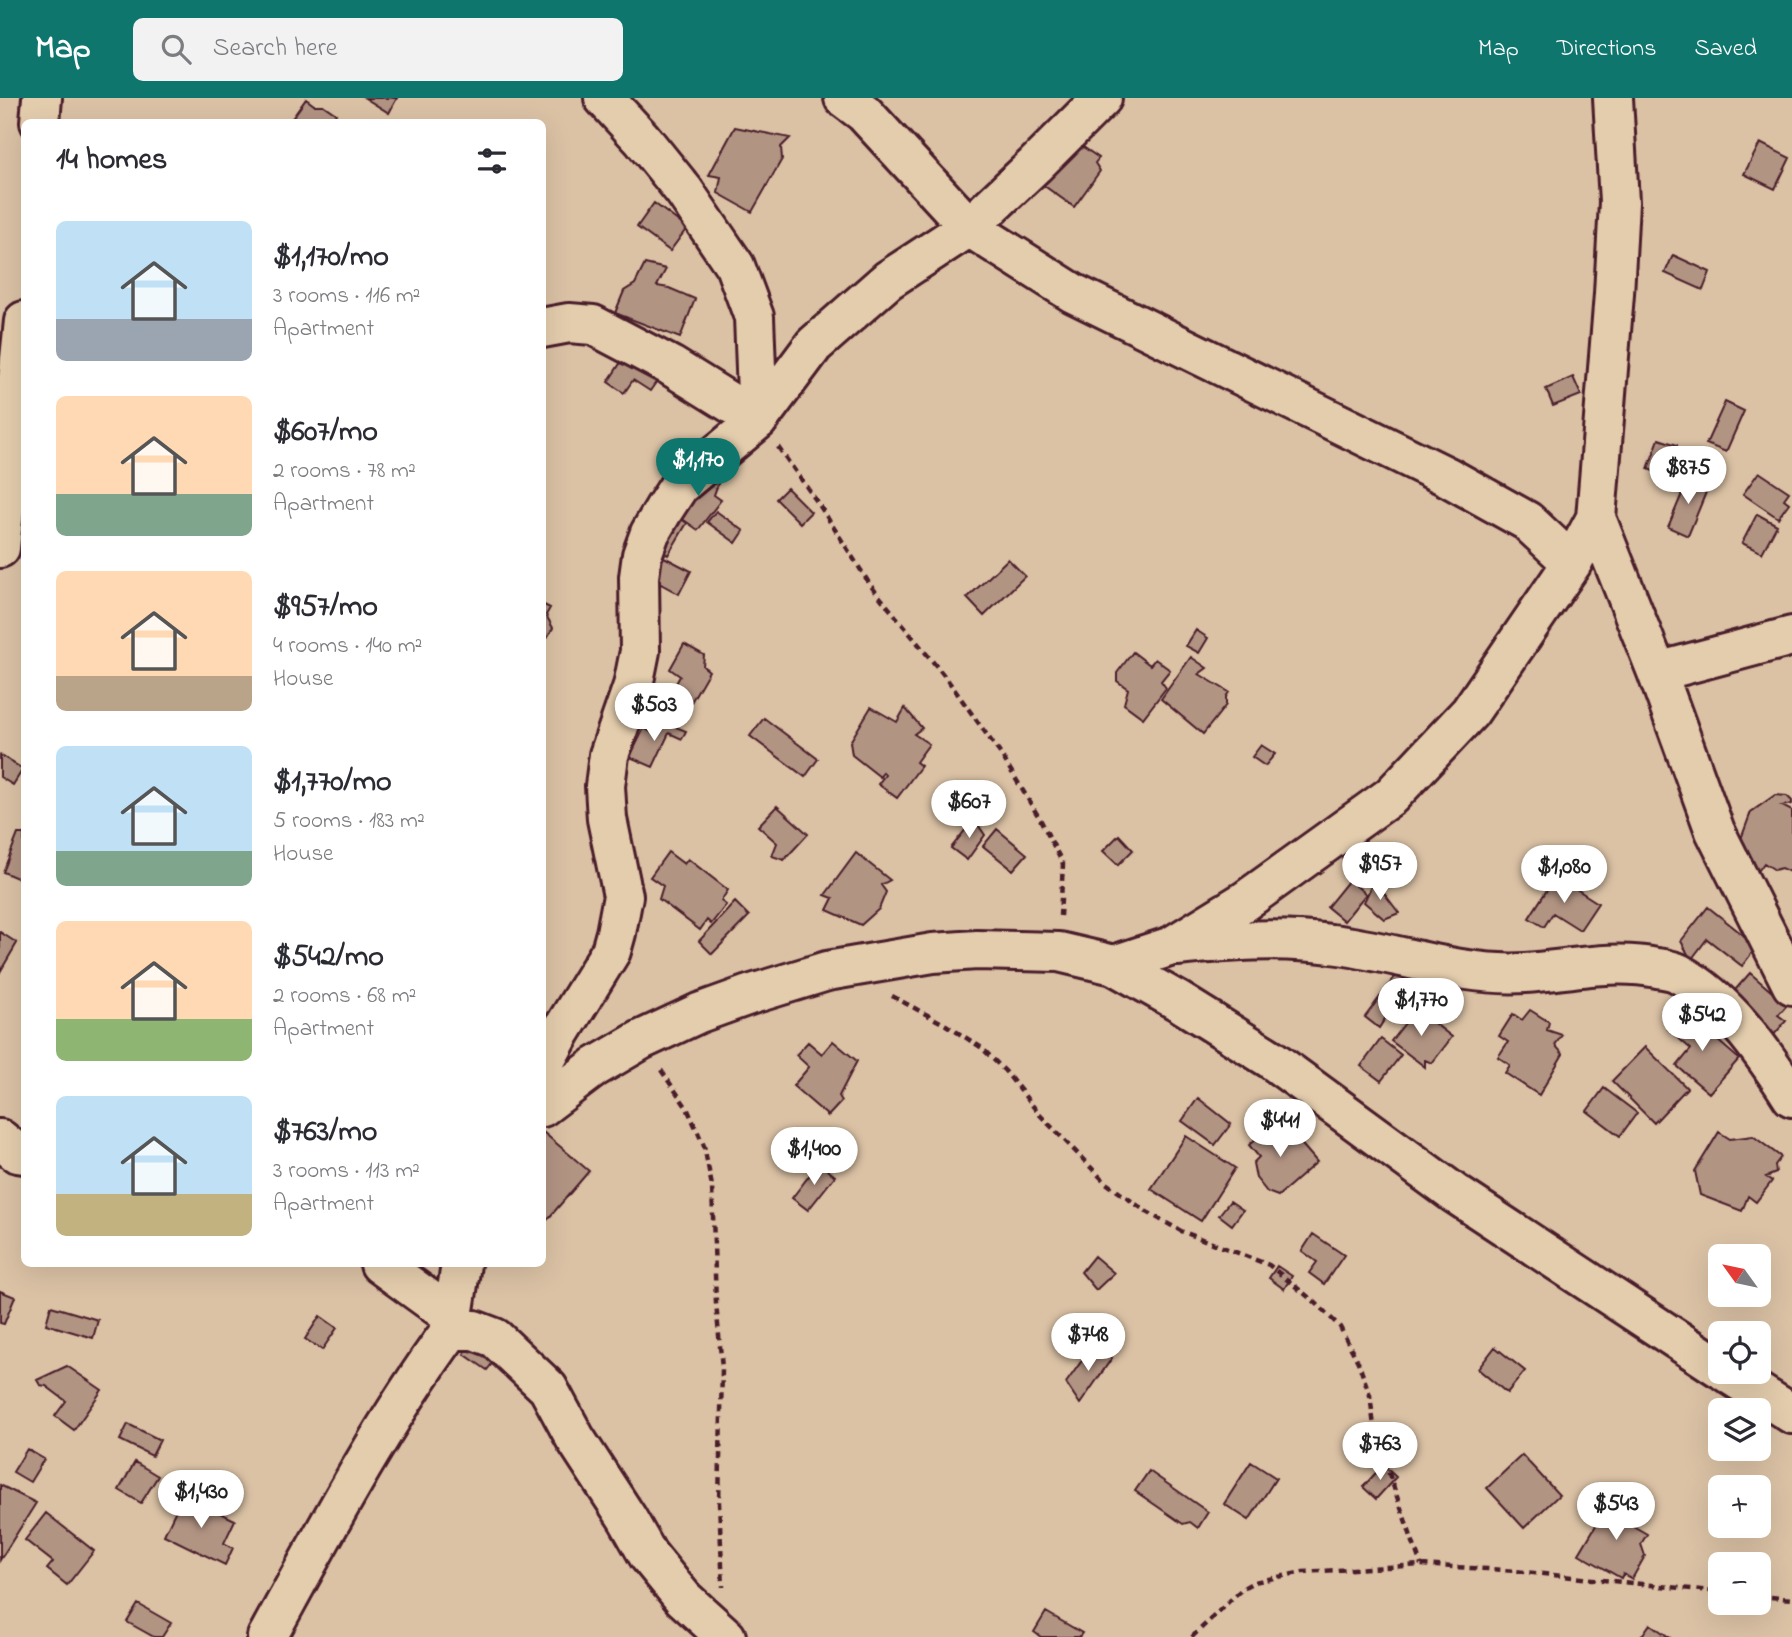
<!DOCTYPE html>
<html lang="en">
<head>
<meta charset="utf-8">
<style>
	body { margin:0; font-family:"Indie Flower",sans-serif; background:#f2f2f3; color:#2b2b33; height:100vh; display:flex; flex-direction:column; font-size:26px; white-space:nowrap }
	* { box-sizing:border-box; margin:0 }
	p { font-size:23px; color:#7c7c81 }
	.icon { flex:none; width:38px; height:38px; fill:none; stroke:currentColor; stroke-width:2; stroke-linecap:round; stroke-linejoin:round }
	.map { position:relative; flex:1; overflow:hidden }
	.side { position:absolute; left:21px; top:21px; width:525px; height:1148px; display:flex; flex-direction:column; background:#fff; border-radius:10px; box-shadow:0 7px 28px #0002 }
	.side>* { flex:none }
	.needle { width:46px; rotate:303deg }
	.controls { position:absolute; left:1708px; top:1146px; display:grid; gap:14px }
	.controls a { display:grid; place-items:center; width:63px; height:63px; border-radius:10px; background:#fff; box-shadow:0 7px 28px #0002; font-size:35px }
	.price { position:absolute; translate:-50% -60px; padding:0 16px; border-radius:24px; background:#fff; color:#222; font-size:23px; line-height:46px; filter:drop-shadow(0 2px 4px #0008) }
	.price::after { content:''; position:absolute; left:50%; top:42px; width:21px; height:16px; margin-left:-10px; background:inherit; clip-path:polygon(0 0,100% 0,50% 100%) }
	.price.current { background:#0f766e; color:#fff }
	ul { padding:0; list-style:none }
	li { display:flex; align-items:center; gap:21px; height:175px; padding:0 35px }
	li span { display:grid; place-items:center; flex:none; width:196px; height:140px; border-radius:10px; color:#555 }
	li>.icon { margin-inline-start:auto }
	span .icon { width:84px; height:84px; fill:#fffc; stroke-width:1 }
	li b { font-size:30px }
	h2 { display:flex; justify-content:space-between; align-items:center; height:84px; padding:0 35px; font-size:30px }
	header { display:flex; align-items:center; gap:42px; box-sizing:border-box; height:98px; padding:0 35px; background:#0f766e; color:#fff }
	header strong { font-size:33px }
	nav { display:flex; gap:38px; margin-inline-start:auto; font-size:24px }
	.search { width:490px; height:63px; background:#f2f2f3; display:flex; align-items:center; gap:18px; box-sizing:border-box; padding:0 24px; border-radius:10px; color:#7c7c81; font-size:26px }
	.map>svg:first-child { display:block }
	.building { fill:#b29483; stroke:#4a1f2b; stroke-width:2 }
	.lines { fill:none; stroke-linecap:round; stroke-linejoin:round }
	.minor-casing { stroke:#4a1f2b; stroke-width:44 }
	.path { stroke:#4a1f2b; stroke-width:4.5; stroke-dasharray:7 5; stroke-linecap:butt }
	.minor { stroke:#e4cdad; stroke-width:38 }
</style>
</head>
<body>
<header>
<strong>Map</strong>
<div class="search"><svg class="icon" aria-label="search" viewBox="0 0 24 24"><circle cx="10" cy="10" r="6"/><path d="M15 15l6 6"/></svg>Search here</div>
<nav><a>Map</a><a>Directions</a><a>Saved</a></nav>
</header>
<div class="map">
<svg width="1792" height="1539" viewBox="0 0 1792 1539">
	<rect width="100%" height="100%" fill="#dbc2a5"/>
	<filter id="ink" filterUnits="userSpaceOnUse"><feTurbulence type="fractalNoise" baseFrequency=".0143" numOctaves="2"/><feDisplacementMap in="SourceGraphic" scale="14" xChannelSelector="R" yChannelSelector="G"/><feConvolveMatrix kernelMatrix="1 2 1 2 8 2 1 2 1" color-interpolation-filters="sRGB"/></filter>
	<g filter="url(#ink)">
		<!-- building -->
		<path class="building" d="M 365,0 L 397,0 L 389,15 Z
			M 306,1 L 314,7 L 323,7 L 336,16 L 333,20 L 340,24 L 293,24 L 291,22 Z
			M 735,29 L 790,40 L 781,49 L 782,61 L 752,114 L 718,95 L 721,79 L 709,77 Z
			M 1060,33 L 1099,60 L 1095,65 L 1100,73 L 1074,109 L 1029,77 Z
			M 1760,45 L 1790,60 L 1775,91 L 1744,76 Z
			M 654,105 L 687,130 L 670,153 L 637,129 Z
			M 1673,157 L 1710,174 L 1703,192 L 1665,175 Z
			M 645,166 L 666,171 L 657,188 L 669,190 L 695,201 L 680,240 L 615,215 L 624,193 L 635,186 Z
			M 627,255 L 661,277 L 650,293 L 633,282 L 624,295 L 608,284 Z
			M 1573,279 L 1581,297 L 1553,308 L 1546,291 Z
			M 1725,304 L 1744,313 L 1726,354 L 1706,346 Z
			M 1659,341 L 1677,347 L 1675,365 L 1670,367 L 1666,378 L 1648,371 Z
			M 694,365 L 719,383 L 714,397 L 721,402 L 698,432 L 674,415 Z
			M 1759,374 L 1789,394 L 1784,401 L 1789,405 L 1778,420 L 1743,396 Z
			M 1689,379 L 1709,387 L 1688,438 L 1668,429 Z
			M 787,390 L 811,414 L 800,425 L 776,401 Z
			M 716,413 L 744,433 L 736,445 L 707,424 Z
			M 673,416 L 687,425 L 668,457 L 653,449 Z
			M 1757,416 L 1777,427 L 1762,455 L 1742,445 Z
			M 664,459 L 691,473 L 679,496 L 652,481 Z
			M 1008,461 L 1025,478 L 984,518 L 967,500 Z
			M 542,506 L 550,510 L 546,517 L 553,530 L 542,548 Z
			M 1196,532 L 1208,540 L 1199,555 L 1186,548 Z
			M 684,546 L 704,557 L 703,568 L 709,573 L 690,606 L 671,595 L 680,578 L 670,571 Z
			M 1133,554 L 1150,567 L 1155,561 L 1170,572 L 1161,583 L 1166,590 L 1143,620 L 1124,606 L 1128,591 L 1117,583 L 1117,575 Z
			M 1191,559 L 1207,570 L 1199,576 L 1229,594 L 1226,599 L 1226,607 L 1203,636 L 1161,601 Z
			M 871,609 L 897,624 L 905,610 L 922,630 L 914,636 L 929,646 L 916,664 L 921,668 L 897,700 L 878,686 L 885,677 L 883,674 L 880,679 L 852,657 L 850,644 Z
			M 764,620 L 818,661 L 805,679 L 750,638 Z
			M 656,624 L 666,629 L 671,627 L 686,633 L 682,641 L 669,635 L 653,669 L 630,659 L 644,630 L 651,634 Z
			M 1261,647 L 1275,656 L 1265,668 L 1252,659 Z
			M 0,657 L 23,671 L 13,687 L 0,679 Z
			M 1775,697 L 1787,698 L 1792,703 L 1792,706 L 1782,708 L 1792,713 L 1792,775 L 1781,770 L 1775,772 L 1764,765 L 1756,776 L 1734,760 L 1751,714 Z
			M 777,708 L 808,736 L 784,762 L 772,758 L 777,745 L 758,728 Z
			M 974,721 L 985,737 L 967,762 L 951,750 Z
			M 997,731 L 1027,756 L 1013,772 L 983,748 Z
			M 18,736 L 24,736 L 24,783 L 3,774 Z
			M 1119,737 L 1133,752 L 1118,767 L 1103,753 Z
			M 668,754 L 684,766 L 688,761 L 728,792 L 721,803 L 726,807 L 711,826 L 707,822 L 700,832 L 659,801 L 663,788 L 650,779 Z
			M 856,755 L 890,782 L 881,787 L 886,794 L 879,811 L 861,827 L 827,812 L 833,800 L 825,797 Z
			M 1556,778 L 1598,805 L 1580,832 L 1553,815 L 1544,829 L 1529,820 Z
			M 1349,782 L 1366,796 L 1344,823 L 1327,809 Z
			M 1374,782 L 1399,815 L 1384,821 L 1364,804 Z
			M 735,804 L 749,818 L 712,856 L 699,843 Z
			M 1708,809 L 1757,848 L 1742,868 L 1707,841 L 1691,862 L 1681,843 Z
			M 0,834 L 17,845 L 0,874 Z
			M 1400,872 L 1417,885 L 1393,919 L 1388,916 L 1379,930 L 1365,919 Z
			M 1750,875 L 1787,907 L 1778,917 L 1786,923 L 1766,946 L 1737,948 L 1714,928 L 1723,917 L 1721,908 Z
			M 1416,911 L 1452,939 L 1432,965 L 1425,962 L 1425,969 L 1391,943 Z
			M 1530,912 L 1549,924 L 1547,932 L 1562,937 L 1555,947 L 1563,956 L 1539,997 L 1505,975 L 1510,967 L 1498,959 L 1508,944 L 1499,938 L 1513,916 L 1522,922 Z
			M 1684,913 L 1739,961 L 1709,995 L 1677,968 L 1691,951 L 1668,931 Z
			M 1381,941 L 1401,957 L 1381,983 L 1361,968 Z
			M 833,943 L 857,963 L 839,998 L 842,1003 L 828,1018 L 793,988 L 809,969 L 796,957 L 808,944 L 822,956 Z
			M 1645,949 L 1687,990 L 1654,1025 L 1612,983 Z
			M 1604,990 L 1637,1015 L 1620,1038 L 1587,1013 Z
			M 1198,1000 L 1231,1026 L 1215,1047 L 1182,1023 Z
			M 1279,1020 L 1317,1064 L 1278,1098 L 1267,1094 L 1256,1080 L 1253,1065 L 1259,1059 L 1249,1047 Z
			M 543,1034 L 589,1073 L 542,1128 L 542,1034 Z
			M 1719,1034 L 1730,1041 L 1753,1038 L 1781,1059 L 1775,1067 L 1776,1075 L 1766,1079 L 1772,1083 L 1756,1104 L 1748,1098 L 1742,1113 L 1700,1097 L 1695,1073 Z
			M 1186,1038 L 1235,1070 L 1201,1123 L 1151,1091 Z
			M 819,1065 L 835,1078 L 808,1112 L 792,1100 Z
			M 1230,1103 L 1243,1112 L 1232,1127 L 1219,1117 Z
			M 1313,1136 L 1344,1157 L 1324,1186 L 1309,1175 L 1317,1164 L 1302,1153 Z
			M 1094,1158 L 1114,1175 L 1096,1192 L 1081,1174 Z
			M 1277,1168 L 1292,1178 L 1284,1191 L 1269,1180 Z
			M 0,1193 L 15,1199 L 4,1226 L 0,1225 Z
			M 51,1208 L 98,1222 L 93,1240 L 46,1226 Z
			M 320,1218 L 337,1230 L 322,1252 L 305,1241 Z
			M 471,1245 L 495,1262 L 487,1272 L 464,1256 Z
			M 1093,1247 L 1112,1260 L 1080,1306 L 1066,1285 Z
			M 1495,1249 L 1525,1273 L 1507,1295 L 1478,1271 Z
			M 67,1268 L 102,1292 L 74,1332 L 55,1318 L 66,1303 L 46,1288 L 40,1287 L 37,1282 Z
			M 128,1326 L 160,1342 L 152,1358 L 120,1342 Z
			M 27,1351 L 44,1361 L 30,1384 L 13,1374 Z
			M 1522,1357 L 1559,1397 L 1524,1430 L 1487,1390 Z
			M 135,1364 L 158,1378 L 141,1405 L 119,1392 Z
			M 1251,1364 L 1276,1380 L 1249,1422 L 1224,1406 Z
			M 1383,1367 L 1396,1379 L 1376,1401 L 1363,1389 Z
			M 1149,1373 L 1208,1414 L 1198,1430 L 1190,1424 L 1183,1426 L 1135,1393 Z
			M 0,1387 L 36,1405 L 0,1462 Z
			M 183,1397 L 235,1422 L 224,1445 L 233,1450 L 225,1467 L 164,1437 Z
			M 1611,1402 L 1640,1418 L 1633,1428 L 1647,1436 L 1641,1446 L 1645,1458 L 1632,1481 L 1623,1476 L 1621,1480 L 1579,1456 Z
			M 46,1415 L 94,1453 L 67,1487 L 47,1471 L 53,1464 L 25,1442 Z
			M 138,1506 L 171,1525 L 162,1539 L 154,1539 L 127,1524 Z
			M 1046,1514 L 1082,1535 L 1079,1539 L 1041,1539 L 1034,1534 Z
			M 1650,1526 L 1669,1539 L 1641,1539 Z"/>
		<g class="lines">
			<!-- minor casing -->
			<g class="minor-casing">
				<path id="minor" d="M 604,0 L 642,41 L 684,93 L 735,168 L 754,219 L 758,322
					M 844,0 L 864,15 L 969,129 L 1073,195 L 1448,379 L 1527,423 L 1572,465
					M 40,24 L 42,0
					M 542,230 L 569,225 L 593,227 L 671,268 L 758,322
					M 1596,420 L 1657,574 L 1715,733 L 1792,887
					M 0,450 L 24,223
					M 1657,574 L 1792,538
					M 1177,848 C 1229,843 1279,839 1331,846 C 1395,853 1459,879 1525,875 C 1569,872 1613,861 1657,870 C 1664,871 1672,872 1678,875 C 1727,902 1762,952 1792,999
					M 1114,867 L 1172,848 L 1245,803 L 1391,698 L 1470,614 L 1572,465 L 1596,420 L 1614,196 L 1619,104 L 1613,0
					M 542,969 L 561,934 L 611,853 L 616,835 L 623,798 L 607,721 L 605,688 L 609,657 L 633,588 L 640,553 L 639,479 L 642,457 L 650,435 L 664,411 L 679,388 L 758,322 L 814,247 L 888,182 L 969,129 L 1035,67 L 1102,0
					M 542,1009 L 595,969 L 641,942 L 699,915 L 749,897 L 827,873 L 933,855 L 977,852 L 1059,854 L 1114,867 L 1178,903 L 1271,961 L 1454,1095 L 1720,1270
					M 0,1041 L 17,1055 L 24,1056
					M 380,1166 L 453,1219
					M 451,1232 L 461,1166
					M 1726,1274 L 1792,1316
					M 267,1539 C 324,1435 380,1329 451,1232 L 474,1232 L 495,1240 L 548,1290 L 575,1340 L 627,1420 L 648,1457 L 683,1500 L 726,1539"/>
			</g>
			<!-- path -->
			<path class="path" d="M 778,349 L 818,405 L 871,488 L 947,581 L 1002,658 L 1040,721 L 1063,766 L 1060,818
				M 892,898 L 946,927 L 982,950 L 1005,973 L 1040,1017 L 1106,1085 L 1147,1114 L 1181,1133 L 1269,1167 L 1316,1205 L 1340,1229 L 1358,1264 L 1370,1297 L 1375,1336 L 1421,1467
				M 661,972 L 687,1010 L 704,1048 L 712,1088 L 716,1205 L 722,1270 L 719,1405 L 723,1489
				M 1759,1498 L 1792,1501
				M 1192,1539 L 1243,1490 L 1254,1484 L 1303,1474 L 1421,1467 L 1504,1472 L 1720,1494"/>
			<!-- minor -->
			<use href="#minor" class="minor"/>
		</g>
	</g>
</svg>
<div class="controls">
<a><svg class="needle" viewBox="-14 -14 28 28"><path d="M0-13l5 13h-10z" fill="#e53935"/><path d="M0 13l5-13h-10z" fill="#7c7c81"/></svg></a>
<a><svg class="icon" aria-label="locate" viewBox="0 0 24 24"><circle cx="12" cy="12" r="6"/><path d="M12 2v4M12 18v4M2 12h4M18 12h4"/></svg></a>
<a><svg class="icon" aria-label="layers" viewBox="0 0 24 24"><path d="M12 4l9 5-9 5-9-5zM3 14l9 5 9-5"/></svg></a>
<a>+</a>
<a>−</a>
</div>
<b class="price current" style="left:698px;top:400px">$1,170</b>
<b class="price" style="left:1688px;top:408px">$875</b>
<b class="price" style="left:654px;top:645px">$503</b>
<b class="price" style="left:969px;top:742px">$607</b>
<b class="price" style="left:1380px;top:804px">$957</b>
<b class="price" style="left:1564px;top:807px">$1,080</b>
<b class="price" style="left:1421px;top:940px">$1,770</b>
<b class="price" style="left:1702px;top:955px">$542</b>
<b class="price" style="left:1280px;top:1061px">$441</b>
<b class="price" style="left:814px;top:1089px">$1,400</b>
<b class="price" style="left:1088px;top:1275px">$748</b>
<b class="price" style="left:1380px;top:1384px">$763</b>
<b class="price" style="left:201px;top:1432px">$1,430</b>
<b class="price" style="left:1616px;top:1444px">$543</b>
<section class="side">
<h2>14 homes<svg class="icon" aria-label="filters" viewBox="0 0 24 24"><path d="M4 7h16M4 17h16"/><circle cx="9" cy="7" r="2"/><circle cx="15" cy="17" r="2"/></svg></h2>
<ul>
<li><span style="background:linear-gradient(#bfe0f5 70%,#9aa5b1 0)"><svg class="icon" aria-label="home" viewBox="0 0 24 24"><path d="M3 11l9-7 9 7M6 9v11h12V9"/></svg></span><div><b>$1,170/mo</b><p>3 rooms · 116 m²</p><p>Apartment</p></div></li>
<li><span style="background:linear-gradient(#ffd9b3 70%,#7fa58c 0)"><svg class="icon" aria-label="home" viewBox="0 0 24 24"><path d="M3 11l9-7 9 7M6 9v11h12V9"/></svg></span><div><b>$607/mo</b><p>2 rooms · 78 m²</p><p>Apartment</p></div></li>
<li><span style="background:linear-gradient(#ffd9b3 75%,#b9a48a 0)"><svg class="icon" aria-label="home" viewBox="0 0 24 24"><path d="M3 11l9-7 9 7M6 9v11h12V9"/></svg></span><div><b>$957/mo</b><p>4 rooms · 140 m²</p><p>House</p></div></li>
<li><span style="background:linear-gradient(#bfe0f5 75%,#7fa58c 0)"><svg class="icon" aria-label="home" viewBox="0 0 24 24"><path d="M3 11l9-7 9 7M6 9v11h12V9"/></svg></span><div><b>$1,770/mo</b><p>5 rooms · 183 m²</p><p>House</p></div></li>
<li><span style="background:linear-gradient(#ffd9b3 70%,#8fb573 0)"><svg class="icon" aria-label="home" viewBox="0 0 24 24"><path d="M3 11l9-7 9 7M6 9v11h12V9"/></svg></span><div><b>$542/mo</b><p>2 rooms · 68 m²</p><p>Apartment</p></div></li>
<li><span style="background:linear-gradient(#bfe0f5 70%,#c2b280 0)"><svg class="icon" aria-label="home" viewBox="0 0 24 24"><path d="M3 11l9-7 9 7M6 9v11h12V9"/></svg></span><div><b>$763/mo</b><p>3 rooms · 113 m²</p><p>Apartment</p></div></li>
</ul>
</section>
</div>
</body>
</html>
